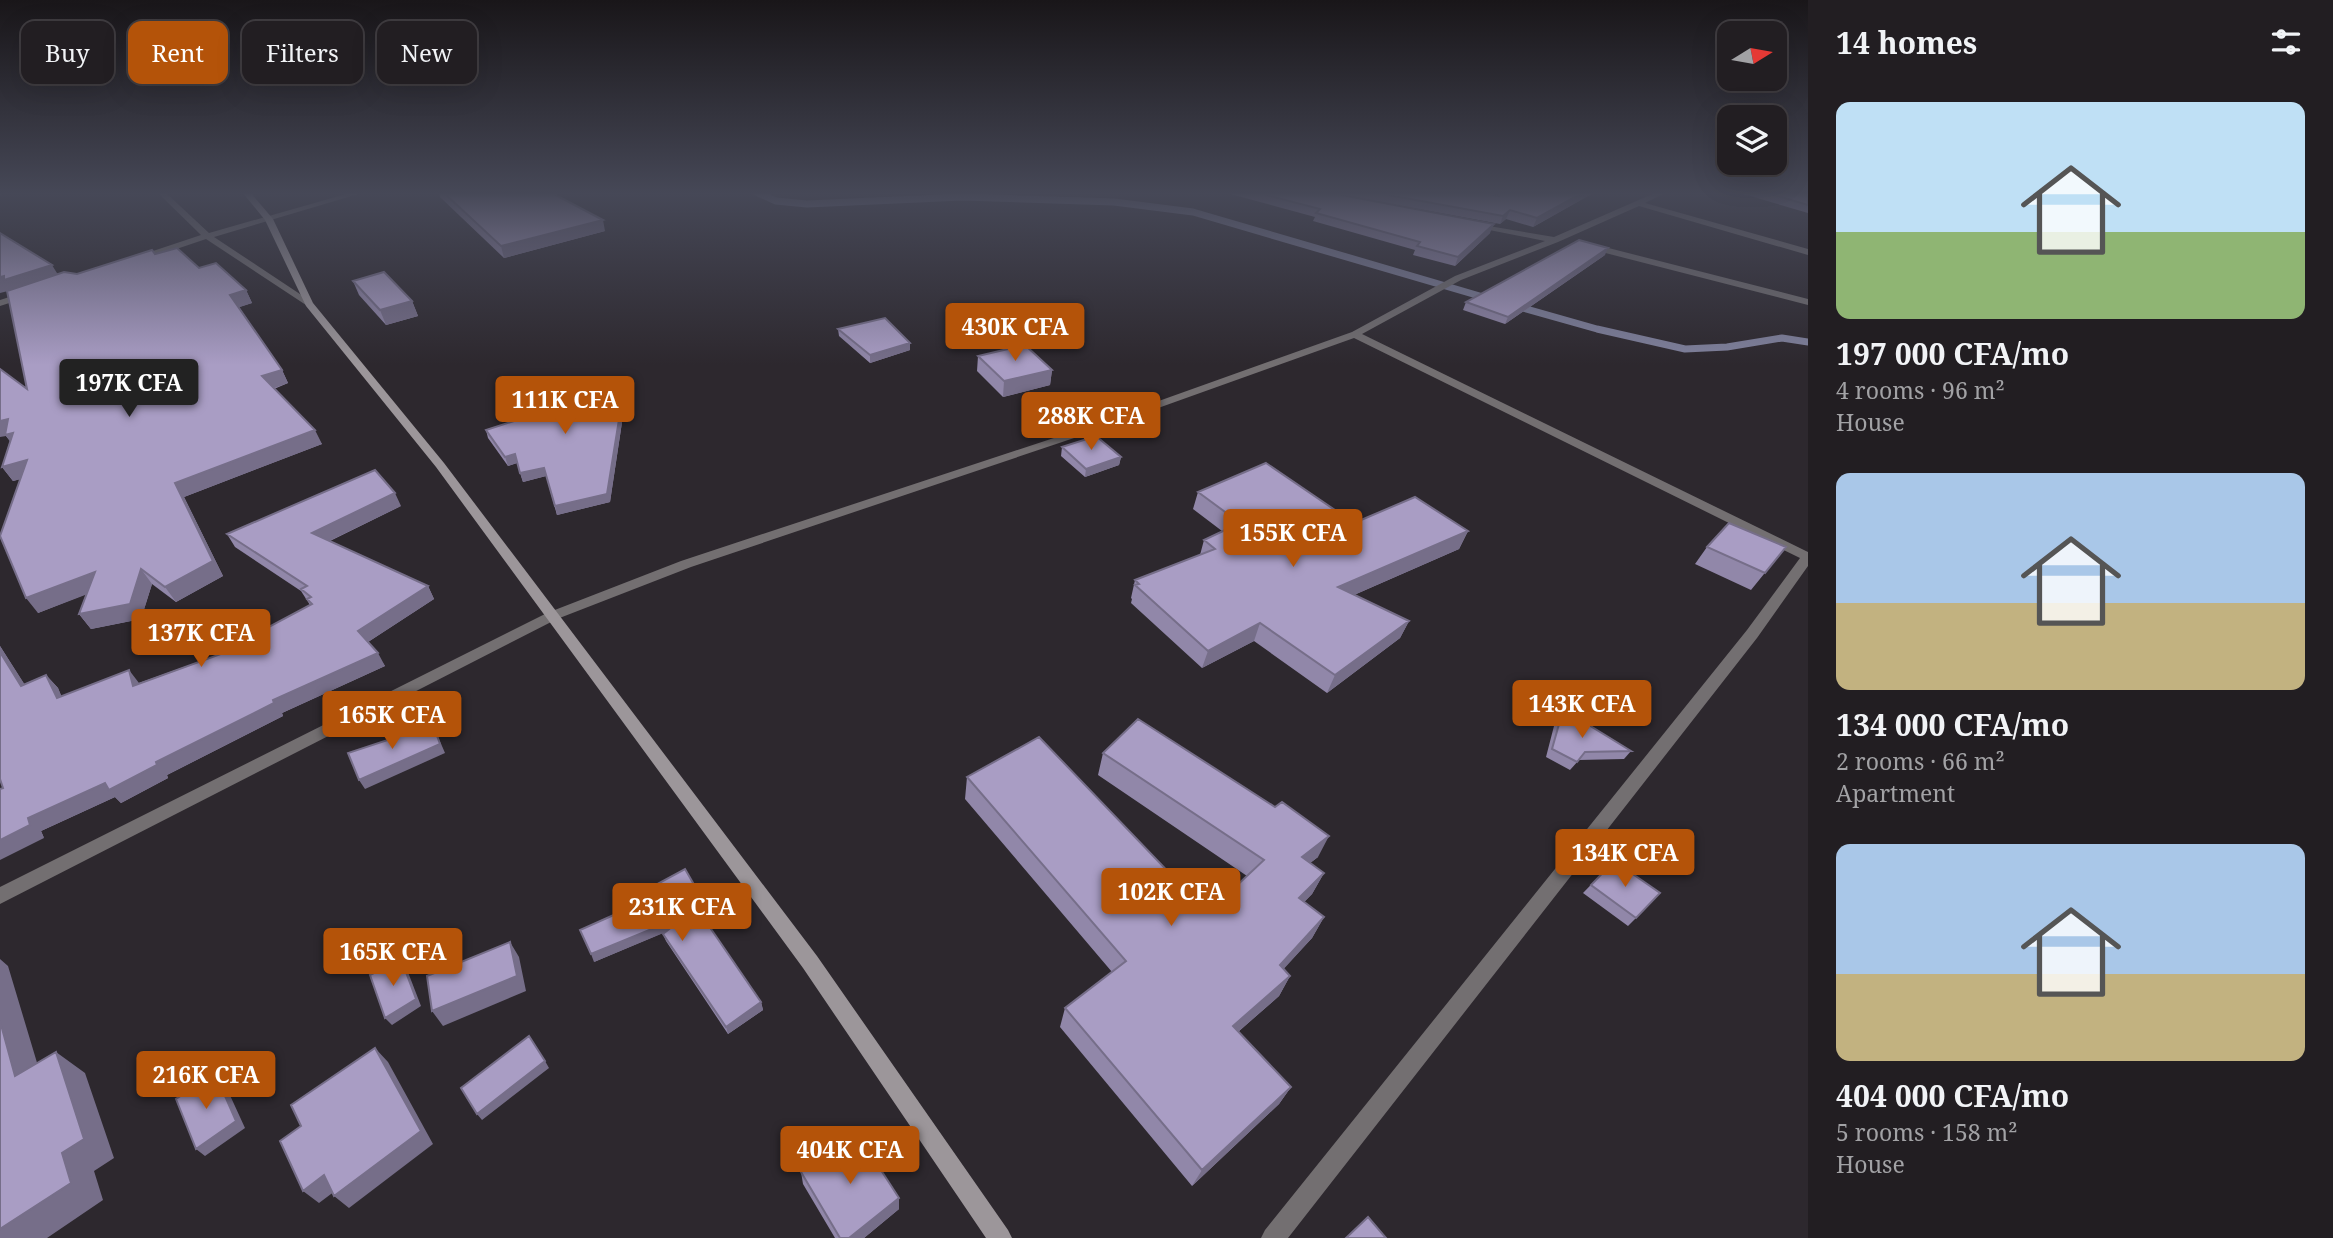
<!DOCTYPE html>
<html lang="en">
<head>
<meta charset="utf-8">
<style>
	body { margin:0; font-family:"Noto Serif",serif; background:#2a272a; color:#f1f3f6; height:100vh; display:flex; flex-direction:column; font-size:26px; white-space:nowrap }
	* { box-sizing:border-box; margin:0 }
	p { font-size:23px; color:#a2a2a5 }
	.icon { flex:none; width:38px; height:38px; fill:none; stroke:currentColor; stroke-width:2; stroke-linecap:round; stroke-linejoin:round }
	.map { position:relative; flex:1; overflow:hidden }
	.panel { display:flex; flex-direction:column; background:#221e22; width:525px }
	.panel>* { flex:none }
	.guide { position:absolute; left:21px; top:21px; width:665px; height:63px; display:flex; gap:14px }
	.needle { width:46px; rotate:79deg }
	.fabs { position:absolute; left:1717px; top:21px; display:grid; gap:14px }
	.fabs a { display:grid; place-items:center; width:70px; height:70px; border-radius:14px; background:#221e22; box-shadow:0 7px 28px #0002,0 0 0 2px #3f3c40; font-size:35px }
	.price { position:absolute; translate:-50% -60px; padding:0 16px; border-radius:7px; background:#b45309; color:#fff; font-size:23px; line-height:46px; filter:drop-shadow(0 2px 4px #0008) }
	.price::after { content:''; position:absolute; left:50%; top:42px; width:21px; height:16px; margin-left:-10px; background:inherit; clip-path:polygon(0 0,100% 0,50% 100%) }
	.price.selected { background:#222; color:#fff }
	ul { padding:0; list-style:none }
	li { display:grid; align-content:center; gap:14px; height:371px; padding:0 28px }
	li span { display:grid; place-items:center; height:217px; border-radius:14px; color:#555 }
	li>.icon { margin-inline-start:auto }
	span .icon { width:126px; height:126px; fill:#fffc; stroke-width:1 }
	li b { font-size:30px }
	h2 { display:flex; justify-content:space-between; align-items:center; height:84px; padding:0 28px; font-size:30px }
	.tag { padding:0 24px; border-radius:14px; background:#221e22; box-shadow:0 7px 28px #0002,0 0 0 2px #3f3c40; font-size:24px; line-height:63px }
	.tag.selected { background:#b45309; color:#fff }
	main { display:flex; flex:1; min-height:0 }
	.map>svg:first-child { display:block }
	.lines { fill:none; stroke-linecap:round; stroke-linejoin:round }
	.stream { stroke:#80819c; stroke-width:7 }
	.street { fill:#736f71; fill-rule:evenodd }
	.secondary { fill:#9c969a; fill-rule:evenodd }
	.wall { fill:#9187a9 }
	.shaded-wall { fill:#766e89 }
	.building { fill:#a99dc4; stroke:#766e89; stroke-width:2 }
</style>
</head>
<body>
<main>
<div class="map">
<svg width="1808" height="1238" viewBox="0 0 1808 1238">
	<rect width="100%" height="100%" fill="#2d282e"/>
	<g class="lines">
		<!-- stream -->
		<path class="stream" d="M 756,192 L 776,201 L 807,204 L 962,197 L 1114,202 L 1193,212 L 1490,299
			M 1516,306 L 1597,329 L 1685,349 L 1727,347 L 1782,338 L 1808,342"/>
		<!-- street -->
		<path class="street" d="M 0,192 L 9,192 L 0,195 Z
			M 157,192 L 165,192 L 209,233 L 353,192 L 365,192 L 214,237 L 312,302 L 312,306 L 309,307 L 206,239 L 141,261 L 135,261 L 135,257 L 201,235 Z
			M 1657,192 L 1667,192 L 1645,203 L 1808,249 L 1808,255 L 1639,206 L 1558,242 L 1461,280 L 1362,334 L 1808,552 L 1808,566 L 1757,638 L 1288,1238 L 1261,1238 L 1265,1230 L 1747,630 L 1800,558 L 1354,338 L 1080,436 L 691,567 L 557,619 L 0,904 L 0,887 L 547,613 L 681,561 L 1072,432 L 1352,332 L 1455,276 L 1545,241 L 1474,227 L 1471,227 L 1471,223 L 1554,237 Z
			M 1589,243 L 1808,299 L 1808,305 L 1586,248 L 1586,244 Z
			M 25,292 L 28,293 L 28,297 L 0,306 L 0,300 Z"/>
		<!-- secondary -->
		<path class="secondary" d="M 242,192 L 250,192 L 273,219 L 313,303 L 444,463 L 817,956 L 1008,1230 L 1012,1238 L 986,1238 L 803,968 L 436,467 L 306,306 L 265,220 Z"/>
	</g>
	<!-- wall -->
	<path class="wall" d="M 439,192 L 501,192 L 507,195 L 605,231 L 504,258 L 440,197 Z
		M 1223,192 L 1473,192 L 1499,196 L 1595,192 L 1533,227 L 1506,219 L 1500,224 L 1342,195 L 1490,233 L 1455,266 L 1413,255 L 1415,250 L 1313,221 L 1315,217 Z
		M 1737,192 L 1808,192 L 1808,213 Z
		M 0,233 L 58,274 L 77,274 L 155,254 L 199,268 L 246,290 L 252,303 L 239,307 L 282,370 L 288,383 L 274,389 L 322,444 L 184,497 L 223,576 L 176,602 L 152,584 L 141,619 L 91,629 L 79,614 L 86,594 L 38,613 L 20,479 L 13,481 L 2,467 L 10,441 L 6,436 L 27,389 Z
		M 1605,255 L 1505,324 L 1463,310 L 1466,302 Z
		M 353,281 L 412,301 L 418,316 L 386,325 L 359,295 Z
		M 838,329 L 910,350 L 870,363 L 839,336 Z
		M 978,356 L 1052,370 L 1050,385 L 1003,397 L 977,371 Z
		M 564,388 L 622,401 L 624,409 L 610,502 L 557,515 L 546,476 L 523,482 L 517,463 L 508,466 L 488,438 L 486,430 L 520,419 Z
		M 1062,447 L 1121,457 L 1119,465 L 1085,477 L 1061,456 Z
		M 1198,492 L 1354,523 L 1468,531 L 1459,549 L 1354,595 L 1409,621 L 1400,638 L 1327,693 L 1254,641 L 1202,668 L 1131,603 L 1132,599 L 1131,598 L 1135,580 L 1200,555 L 1204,540 L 1222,531 L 1193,509 Z
		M 401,506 L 330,541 L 428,586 L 434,599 L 368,642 L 385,666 L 282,713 L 283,716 L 167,775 L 168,778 L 121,803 L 115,797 L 41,831 L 44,838 L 3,788 L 0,779 L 0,646 L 24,684 L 46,675 L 58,688 L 61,696 L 139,683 L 232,650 L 310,605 L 301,591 L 235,547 L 227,534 Z
		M 1707,547 L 1786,547 L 1751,590 L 1695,564 Z
		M 1561,717 L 1631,751 L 1624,759 L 1579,760 L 1570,770 L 1546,757 L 1554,726 Z
		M 1103,753 L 1318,857 L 1310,863 L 1324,873 L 1312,894 L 1304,902 L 1324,917 L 1312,938 L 1283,969 L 1290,976 L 1279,996 L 1238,1032 L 1291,1087 L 1279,1104 L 1192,1186 L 1060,1027 L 1065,1008 L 1112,972 L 965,799 L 967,777 L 1201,906 L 1216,905 L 1247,876 L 1098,775 Z
		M 1614,861 L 1636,918 L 1628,926 L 1583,893 Z
		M 648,889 L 707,910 L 701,914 L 761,1002 L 763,1010 L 728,1034 L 666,941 L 663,934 L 665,932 L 594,962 L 652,898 Z
		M 801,1172 L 899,1209 L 864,1238 L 835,1238 L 803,1184 Z"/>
	<!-- shaded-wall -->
	<path class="shaded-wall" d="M 1584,192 L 1595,192 L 1533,227 L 1537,218 Z
		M 1510,210 L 1506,219 L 1500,224 L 1503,216 Z
		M 603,220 L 605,231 L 504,258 L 501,246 Z
		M 1494,224 L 1490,233 L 1455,266 L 1458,257 Z
		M 1608,248 L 1605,255 L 1505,324 L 1508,317 Z
		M 52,265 L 60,278 L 0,293 L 0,277 Z
		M 246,290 L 252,303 L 237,308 L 230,295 Z
		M 412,301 L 418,316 L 386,325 L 380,310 Z
		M 910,343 L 910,350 L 870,363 L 870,355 Z
		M 282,370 L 288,383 L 269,390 L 262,376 Z
		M 1052,370 L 1050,385 L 1003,397 L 1004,381 Z
		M 622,401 L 624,409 L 610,502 L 557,515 L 555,506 Z
		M 8,419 L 16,449 L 6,436 L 0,437 L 0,421 Z
		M 315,430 L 322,444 L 184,497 L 223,576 L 176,602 L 165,587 L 175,483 Z
		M 515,454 L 517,463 L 508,466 L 505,457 Z
		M 1121,457 L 1119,465 L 1085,477 L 1086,469 Z
		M 27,460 L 38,475 L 13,481 L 2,467 Z
		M 544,468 L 546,476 L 523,482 L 520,473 Z
		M 395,493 L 401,506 L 319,546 L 312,533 Z
		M 1468,531 L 1459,549 L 1331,605 L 1338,587 Z
		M 141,569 L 152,584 L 141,619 L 91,629 L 79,614 Z
		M 95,572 L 106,587 L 38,613 L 26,598 Z
		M 428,586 L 434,599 L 365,644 L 358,631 Z
		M 1409,621 L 1400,638 L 1327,693 L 1335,675 Z
		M 1260,623 L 1254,641 L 1202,668 L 1208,651 Z
		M 0,646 L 34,699 L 21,686 L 0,652 Z
		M 378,653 L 385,666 L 282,713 L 283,716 L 167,775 L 168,778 L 121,803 L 115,797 L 41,831 L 44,838 L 0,860 L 0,840 L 28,818 L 105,783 L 156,762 L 273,700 Z
		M 129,670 L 139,683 L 144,699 L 133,686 Z
		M 46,675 L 58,688 L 68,711 L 57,698 Z
		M 433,725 L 445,753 L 365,789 L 359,780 Z
		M 1329,836 L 1318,857 L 1291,878 L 1302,857 Z
		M 1324,873 L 1312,894 L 1288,919 L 1299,898 Z
		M 704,902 L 707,910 L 699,915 L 696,907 Z
		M 1324,917 L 1312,938 L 1269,985 L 1280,965 Z
		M 671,921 L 673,929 L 594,962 L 591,954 Z
		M 510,942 L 519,957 L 526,991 L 443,1026 L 432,1011 Z
		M 0,959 L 8,966 L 47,1096 L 15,1076 L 0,1021 Z
		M 401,959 L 406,967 L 421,1006 L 392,1025 L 385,1018 Z
		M 1290,976 L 1279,996 L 1223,1045 L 1233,1026 Z
		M 761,1002 L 763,1010 L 728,1034 L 726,1027 Z
		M 375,1048 L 388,1062 L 433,1144 L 349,1208 L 334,1196 Z
		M 56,1052 L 85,1073 L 114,1158 L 94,1171 L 103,1200 L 47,1238 L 0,1238 L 0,1229 L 62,1153 Z
		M 545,1061 L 549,1068 L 482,1120 L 477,1114 Z
		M 215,1073 L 223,1080 L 245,1128 L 205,1156 L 196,1149 Z
		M 1291,1087 L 1279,1104 L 1192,1186 L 1202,1170 Z
		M 324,1175 L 339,1188 L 319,1203 L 303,1191 Z
		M 899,1198 L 899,1209 L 864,1238 L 849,1238 Z"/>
	<!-- building -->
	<path class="building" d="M 443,192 L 501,192 L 507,195 L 518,192 L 550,192 L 603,220 L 501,246 Z
		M 1255,192 L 1326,192 L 1494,224 L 1458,257 L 1417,246 L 1420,242 L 1316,213 L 1320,209 Z
		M 1372,192 L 1473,192 L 1499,196 L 1504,192 L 1584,192 L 1537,218 L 1510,210 L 1503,216 Z
		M 1764,192 L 1808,192 L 1808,205 Z
		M 0,233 L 52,265 L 4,280 L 4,276 L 0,277 Z
		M 1579,240 L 1608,248 L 1508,317 L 1466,302 Z
		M 177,248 L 199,268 L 216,263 L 246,290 L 230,295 L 282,370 L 262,376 L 315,430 L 175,483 L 213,561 L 165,587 L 141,569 L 130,604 L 79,614 L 95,572 L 26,598 L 0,536 L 27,460 L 2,467 L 13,433 L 5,435 L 8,419 L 0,421 L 0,369 L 27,389 L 7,291 L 64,272 L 77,274 L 152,250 L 155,254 Z
		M 384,272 L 412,301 L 380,310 L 353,281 Z
		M 885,318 L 910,343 L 870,355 L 838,329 Z
		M 1025,345 L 1052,370 L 1004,381 L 978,356 Z
		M 613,379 L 622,401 L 607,494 L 555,506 L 544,468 L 520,473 L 515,454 L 505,457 L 486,430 L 520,419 L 512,390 L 562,380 L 564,388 Z
		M 1096,436 L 1121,457 L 1086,469 L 1062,447 Z
		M 1266,463 L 1354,523 L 1415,497 L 1468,531 L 1338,587 L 1409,621 L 1335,675 L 1260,623 L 1208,651 L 1135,585 L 1139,584 L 1135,580 L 1215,549 L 1204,540 L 1240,523 L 1198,492 Z
		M 375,470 L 395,493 L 312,533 L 428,586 L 358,631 L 378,653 L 273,700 L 274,703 L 156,762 L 157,765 L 109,790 L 105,783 L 28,818 L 30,825 L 0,840 L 0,789 L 3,788 L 0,779 L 0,652 L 21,686 L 46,675 L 57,698 L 129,670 L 133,686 L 232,650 L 231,647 L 312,604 L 307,599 L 311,597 L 301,589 L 307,586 L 227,534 Z
		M 1729,523 L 1786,547 L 1765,573 L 1707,547 Z
		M 1561,717 L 1587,724 L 1631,751 L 1585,752 L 1577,762 L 1552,749 Z
		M 1138,719 L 1275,807 L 1282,802 L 1329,836 L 1302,857 L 1324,873 L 1299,898 L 1324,917 L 1280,965 L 1290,976 L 1233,1026 L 1291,1087 L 1202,1170 L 1065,1008 L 1126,961 L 967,777 L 1039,737 L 1201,906 L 1210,899 L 1216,905 L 1264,860 L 1103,753 Z
		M 433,725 L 440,744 L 359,780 L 348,753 Z
		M 1614,861 L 1660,893 L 1636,918 L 1591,885 Z
		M 685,869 L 704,902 L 696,907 L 761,1002 L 726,1027 L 663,934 L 673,926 L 671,921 L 591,954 L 580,930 L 654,897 L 648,889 Z
		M 510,942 L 517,976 L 432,1011 L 427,976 Z
		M 401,959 L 416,999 L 385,1018 L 370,975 Z
		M 0,1021 L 15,1076 L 56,1052 L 84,1139 L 62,1153 L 71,1183 L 0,1229 Z
		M 529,1036 L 545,1061 L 477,1114 L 461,1088 Z
		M 375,1048 L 421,1131 L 334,1196 L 324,1175 L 303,1191 L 280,1141 L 301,1126 L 291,1105 Z
		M 215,1073 L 236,1121 L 196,1149 L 176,1099 Z
		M 855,1130 L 899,1198 L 849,1238 L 840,1238 L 801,1172 Z
		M 1368,1217 L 1386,1238 L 1346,1238 Z"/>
	<!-- sky -->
	<linearGradient id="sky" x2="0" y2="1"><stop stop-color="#191619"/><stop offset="0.53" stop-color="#464857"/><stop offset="1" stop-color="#464857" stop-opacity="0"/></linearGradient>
	<rect width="1808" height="365" fill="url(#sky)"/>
</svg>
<div class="fabs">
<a><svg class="needle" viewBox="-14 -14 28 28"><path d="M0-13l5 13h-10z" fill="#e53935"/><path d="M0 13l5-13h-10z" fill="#a2a2a5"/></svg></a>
<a><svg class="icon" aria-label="layers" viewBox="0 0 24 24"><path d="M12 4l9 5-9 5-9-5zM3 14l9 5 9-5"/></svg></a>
</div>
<b class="price" style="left:1015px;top:363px">430K CFA</b>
<b class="price selected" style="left:129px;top:419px">197K CFA</b>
<b class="price" style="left:565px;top:436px">111K CFA</b>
<b class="price" style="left:1091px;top:452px">288K CFA</b>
<b class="price" style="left:1293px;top:569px">155K CFA</b>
<b class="price" style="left:201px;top:669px">137K CFA</b>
<b class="price" style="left:1582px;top:740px">143K CFA</b>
<b class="price" style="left:392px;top:751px">165K CFA</b>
<b class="price" style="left:1625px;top:889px">134K CFA</b>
<b class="price" style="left:1171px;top:928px">102K CFA</b>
<b class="price" style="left:682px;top:943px">231K CFA</b>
<b class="price" style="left:393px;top:988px">165K CFA</b>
<b class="price" style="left:206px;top:1111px">216K CFA</b>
<b class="price" style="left:850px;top:1186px">404K CFA</b>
<div class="guide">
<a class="tag">Buy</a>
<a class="tag selected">Rent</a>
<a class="tag">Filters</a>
<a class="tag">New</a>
</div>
</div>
<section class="panel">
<h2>14 homes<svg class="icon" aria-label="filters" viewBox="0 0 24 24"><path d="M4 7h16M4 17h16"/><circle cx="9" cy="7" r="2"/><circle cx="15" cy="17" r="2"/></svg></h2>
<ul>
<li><span style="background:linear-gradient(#bfe0f5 60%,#8fb573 0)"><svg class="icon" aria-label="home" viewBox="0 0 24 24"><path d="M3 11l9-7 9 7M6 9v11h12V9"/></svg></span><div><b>197 000 CFA/mo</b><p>4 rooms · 96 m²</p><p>House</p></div></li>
<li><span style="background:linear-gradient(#a9c7e8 60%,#c2b280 0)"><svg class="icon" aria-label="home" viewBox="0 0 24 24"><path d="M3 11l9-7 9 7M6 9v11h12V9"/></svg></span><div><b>134 000 CFA/mo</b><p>2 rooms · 66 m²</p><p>Apartment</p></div></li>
<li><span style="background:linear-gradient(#a9c7e8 60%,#c2b280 0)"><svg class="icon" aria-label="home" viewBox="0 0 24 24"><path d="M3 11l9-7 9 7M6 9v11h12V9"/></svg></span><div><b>404 000 CFA/mo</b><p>5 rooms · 158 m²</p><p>House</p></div></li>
</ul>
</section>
</main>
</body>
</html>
